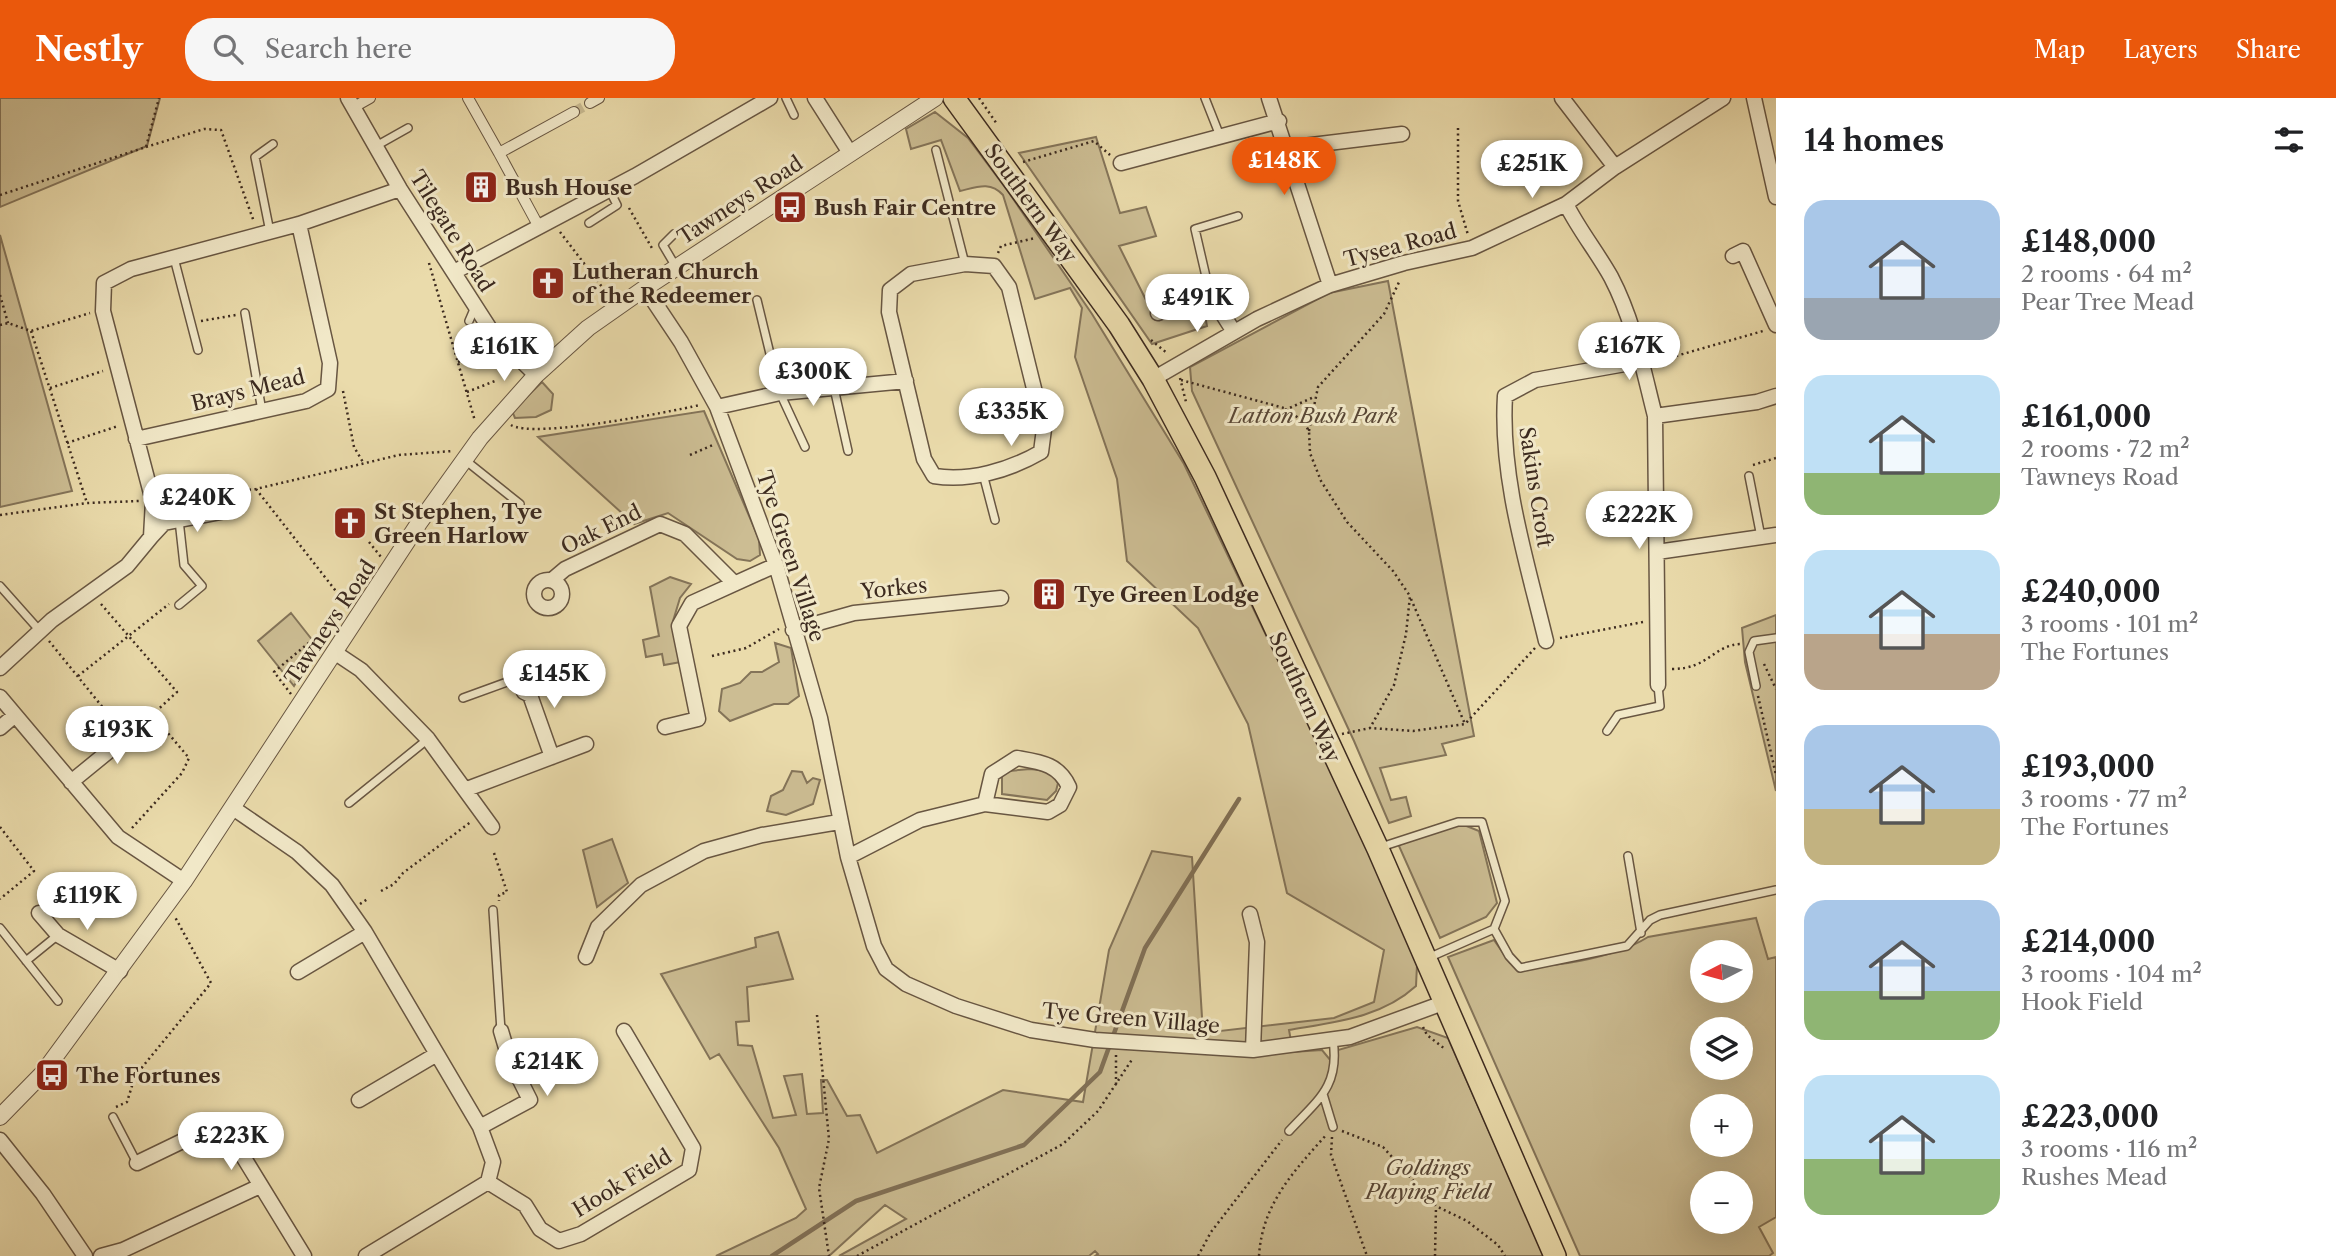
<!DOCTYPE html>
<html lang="en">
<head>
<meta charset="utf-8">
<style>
	body { margin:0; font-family:"Libre Caslon Text",serif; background:#f6f6f6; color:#202124; height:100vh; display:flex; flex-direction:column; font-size:26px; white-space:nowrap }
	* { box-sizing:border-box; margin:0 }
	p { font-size:23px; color:#757577 }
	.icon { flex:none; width:38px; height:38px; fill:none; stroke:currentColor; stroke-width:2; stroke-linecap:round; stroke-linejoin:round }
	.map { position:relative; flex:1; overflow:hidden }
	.drawer { display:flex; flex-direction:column; background:#fff; width:560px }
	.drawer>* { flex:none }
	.needle { width:46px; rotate:264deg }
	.buttons { position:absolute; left:1690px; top:842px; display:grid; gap:14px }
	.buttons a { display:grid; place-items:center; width:63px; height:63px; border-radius:50%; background:#fff; box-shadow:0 7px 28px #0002; font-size:35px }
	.price { position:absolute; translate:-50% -60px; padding:0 16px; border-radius:24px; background:#fff; color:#222; font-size:23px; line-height:46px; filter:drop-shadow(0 2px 4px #0008) }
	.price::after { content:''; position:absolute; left:50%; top:42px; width:21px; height:16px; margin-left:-10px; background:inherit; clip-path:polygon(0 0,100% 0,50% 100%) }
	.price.current { background:#ea580c; color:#fff }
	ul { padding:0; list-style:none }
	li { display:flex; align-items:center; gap:21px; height:175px; padding:0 28px }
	li span { display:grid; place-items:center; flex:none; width:196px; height:140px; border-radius:21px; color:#555 }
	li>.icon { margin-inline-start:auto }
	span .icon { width:84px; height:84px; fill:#fffc; stroke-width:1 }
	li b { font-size:30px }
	h2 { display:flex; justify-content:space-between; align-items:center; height:84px; padding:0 28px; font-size:30px }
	header { display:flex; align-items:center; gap:42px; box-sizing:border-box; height:98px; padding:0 35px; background:#ea580c; color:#fff }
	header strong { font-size:33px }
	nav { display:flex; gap:38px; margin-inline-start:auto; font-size:24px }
	.search { width:490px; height:63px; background:#f6f6f6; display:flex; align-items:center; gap:18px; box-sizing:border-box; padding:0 24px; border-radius:28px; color:#757577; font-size:26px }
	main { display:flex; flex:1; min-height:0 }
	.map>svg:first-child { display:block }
	.green { fill:#ccbd93; stroke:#847459; stroke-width:2; fill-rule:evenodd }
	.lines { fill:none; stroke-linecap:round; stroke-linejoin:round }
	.stream { stroke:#817056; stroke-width:4.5 }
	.pedestrian-tunnel { stroke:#c7b88f; stroke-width:10; stroke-dasharray:10 5; stroke-linecap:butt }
	.service-casing { stroke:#685642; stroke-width:10 }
	.pedestrian-casing { stroke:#685642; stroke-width:12 }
	.minor-casing { stroke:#685642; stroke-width:17 }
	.tertiary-casing { stroke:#685642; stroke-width:18 }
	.primary-casing { stroke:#3c2a1f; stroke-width:24 }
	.path { stroke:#3c2a1f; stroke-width:2.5; stroke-dasharray:2 3.5; stroke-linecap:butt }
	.service { stroke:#f1e8c8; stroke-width:7 }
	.pedestrian { stroke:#f1e8c8; stroke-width:10 }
	.minor { stroke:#f1e8c8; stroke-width:14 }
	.tertiary { stroke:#f1e8c8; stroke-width:16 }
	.primary { stroke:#eadbab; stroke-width:21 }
	.labels { text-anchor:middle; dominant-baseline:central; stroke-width:6; stroke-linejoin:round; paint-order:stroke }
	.poi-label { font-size:21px; font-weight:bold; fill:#3c2a1f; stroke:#f1e8c8; text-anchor:start }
	.street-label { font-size:21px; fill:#3c2a1f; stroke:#f1e8c8 }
	.park-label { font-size:21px; font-style:italic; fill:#594736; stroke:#f1e8c8 }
</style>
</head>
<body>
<header>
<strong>Nestly</strong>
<div class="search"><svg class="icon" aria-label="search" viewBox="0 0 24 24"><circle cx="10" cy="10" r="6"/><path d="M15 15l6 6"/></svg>Search here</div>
<nav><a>Map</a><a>Layers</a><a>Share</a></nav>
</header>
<main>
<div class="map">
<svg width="1776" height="1158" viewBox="0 0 1776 1158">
	<rect width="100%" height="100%" fill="#eadbab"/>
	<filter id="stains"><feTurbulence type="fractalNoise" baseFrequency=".00286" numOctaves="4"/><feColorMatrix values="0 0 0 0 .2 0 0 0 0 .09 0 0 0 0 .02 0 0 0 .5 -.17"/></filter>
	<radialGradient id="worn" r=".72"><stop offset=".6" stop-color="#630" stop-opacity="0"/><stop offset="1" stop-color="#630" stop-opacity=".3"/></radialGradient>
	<!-- green -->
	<path class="green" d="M 0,0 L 160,0 L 147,48 L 0,109 Z
		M 935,14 L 968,40 L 1007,92 L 1092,216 L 1184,366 L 1377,769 L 1417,867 L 1416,888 C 1381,920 1335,924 1289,932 L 1293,954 L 1322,952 L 1331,963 L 1338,952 L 1417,929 L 1448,940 L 1544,1158 L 1095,1158 L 1098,1156 L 1095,1153 L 1089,1158 L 839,1158 L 906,1121 L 885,1107 L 829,1158 L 716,1158 L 796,1120 L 806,1111 L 779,1050 L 719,956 L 710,961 L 661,876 L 756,849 L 755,840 L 778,834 L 793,881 L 747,889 L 749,923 L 736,924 L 738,947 L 752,948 L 773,1020 L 796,1017 L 784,978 L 802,976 L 807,1016 L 823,1015 L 821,982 L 827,982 L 847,1018 L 860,1017 L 877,1055 L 1003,992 L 1083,1004 L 1109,852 L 1152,753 L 1192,759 L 1203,935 L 1334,920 L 1374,904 L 1384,852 L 1287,795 L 1248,626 L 1198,530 L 1127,463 L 1117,381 L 1075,259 L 1082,210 L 1070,190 L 1035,201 L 1003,97 C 990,83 977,89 960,93 L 941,42 L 911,51 L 906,31 Z
		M 1096,39 L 1120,115 L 1146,109 L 1156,138 L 1119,148 L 1152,214 L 1195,205 L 1203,207 L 1207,228 L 1152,246 L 1019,55 Z
		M 0,137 L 72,393 L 0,409 Z
		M 1388,183 L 1474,638 L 1442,646 L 1446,657 L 1380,670 L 1391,702 L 1406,699 L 1411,718 L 1389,725 L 1354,643 L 1192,293 L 1190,269 L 1329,195 Z
		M 542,284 L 553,296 L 551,312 L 536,319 L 515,320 L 512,313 Z
		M 704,313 L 759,441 L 760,457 L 750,463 L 737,461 L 668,415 L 634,426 L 538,339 Z
		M 670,479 L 691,486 L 680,500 L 673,523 L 681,564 L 664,567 L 662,556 L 646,559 L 643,542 L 659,538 L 650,489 Z
		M 291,515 L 317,548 L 294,588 L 258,543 Z
		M 1776,517 L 1776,693 L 1745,564 L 1742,530 Z
		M 775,545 L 791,550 L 799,598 L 788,606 L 774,606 L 730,623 L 719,613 L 722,591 L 740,585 L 751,574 L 762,574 L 779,564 Z
		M 1030,671 C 1043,672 1052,672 1058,685 L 1056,693 L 1047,702 L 1002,696 L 1002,677 L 1009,673 Z
		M 792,673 L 802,674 L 807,685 L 813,680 L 820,682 L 813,706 L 786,717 L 767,713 L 771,698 L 783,692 Z
		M 1459,725 L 1479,733 L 1497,805 L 1486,819 L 1440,840 L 1399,748 L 1405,742 Z
		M 612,741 L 628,785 L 597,809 L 583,752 Z
		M 1756,820 L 1768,861 L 1776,859 L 1776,1119 L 1759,1129 L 1773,1155 L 1769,1158 L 1580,1158 L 1448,859 L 1494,842 L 1510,865 C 1546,874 1616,859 1648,839 ZM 1703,854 L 1741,854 L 1741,892 L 1703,892 ZM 1703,931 L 1741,931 L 1741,970 L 1703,970 ZM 1703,1008 L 1741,1008 L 1741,1046 L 1703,1046 ZM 1703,1085 L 1741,1085 L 1741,1124 L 1703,1124 Z"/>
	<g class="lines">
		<!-- stream -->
		<path class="stream" d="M 772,1158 L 856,1103 L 1024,1047 L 1100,974 L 1145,850 L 1239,701"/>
		<!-- pedestrian-tunnel -->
		<path class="pedestrian-tunnel" d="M 574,14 L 590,5"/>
		<!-- service casing -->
		<g class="service-casing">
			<path id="service" d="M 786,0 L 794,17
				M 1205,0 L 1220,38
				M 376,48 L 408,30
				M 936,52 L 965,166
				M 589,125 L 617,107 L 609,91
				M 270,134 L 255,59 L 273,46
				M 674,136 L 663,147 L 676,169
				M 174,160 L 198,252
				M 1210,196 L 1195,131 L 1238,118
				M 757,202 L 772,264
				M 245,215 L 262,313
				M 469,223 L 475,209
				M 776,277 L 780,295 L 805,349
				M 834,290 L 848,353
				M 465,362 L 520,406
				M 983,376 L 995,422
				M 1749,378 L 1761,439
				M 0,488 L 40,533
				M 179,507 L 202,488 L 184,467 L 179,422
				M 1756,588 L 1749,554 L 1754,543 L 1776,540
				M 463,600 L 518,580
				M 1607,633 L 1618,617 L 1660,608 L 1658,587
				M 349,705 L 428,641
				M 1381,749 L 1458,724 L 1482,724 L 1505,803 L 1494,831 L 1428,860
				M 1628,758 L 1641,835
				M 493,812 L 501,933
				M 0,830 L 58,903
				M 1494,831 L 1509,858 L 1520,870 L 1627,848 L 1650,822 L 1660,817 L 1776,792
				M 26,863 L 58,837
				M 1323,996 L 1333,1029
				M 113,1019 L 137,1065
				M 1289,1033 C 1318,1002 1340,988 1333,942"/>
		</g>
		<!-- pedestrian casing -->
		<g class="pedestrian-casing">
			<path id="pedestrian" d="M 468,0 L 499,55
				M 590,5 L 599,0
				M 354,9 L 370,0
				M 539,129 L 499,55 L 574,14"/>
		</g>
		<!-- minor casing -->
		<g class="minor-casing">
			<path id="minor" d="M 348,0 L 400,91 L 492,234 L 536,277
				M 815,0 L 850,55
				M 1269,0 L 1330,187
				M 1562,0 L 1615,69
				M 1754,0 L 1776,99
				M 1287,50 L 1402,36
				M 1121,65 L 1279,23
				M 1566,106 C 1579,132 1597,154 1611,179 C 1634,223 1643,271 1655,318 L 1757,304 L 1776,298
				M 1733,158 L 1743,153 L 1776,227
				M 965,166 L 994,168 L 1009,189 L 1044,331 L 1041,354 C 1010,372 969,384 934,378 L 924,361 L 889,214 L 890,192 L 911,176 Z
				M 454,174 L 635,78 L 770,0
				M 645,190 L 681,244 L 717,309 L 776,467 L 820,620 L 848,759 L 874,848 L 886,871 L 906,886 L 956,908 L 1031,932 L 1095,942 L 1253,952 L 1350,939 L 1443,905
				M 1158,215 L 1210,196 L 1234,234
				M 1153,281 L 1257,221 L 1330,187 L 1404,165 L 1472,150 L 1566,106 L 1615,69 L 1723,0
				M 717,309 L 780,295 L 906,283
				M 1655,318 L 1658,587
				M 136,341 L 306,303 L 328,291 L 330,265 L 299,126
				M 151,439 L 164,425 L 231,412
				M 1657,454 L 1776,437
				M 552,482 L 565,471 L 660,426 L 685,436 L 734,485
				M534 496a14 14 0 1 1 28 0a14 14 0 1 1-28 0Z
				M 793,532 L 854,515 L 1001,500
				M 1546,543 C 1527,464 1500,380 1505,298 L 1535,282 L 1642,263
				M 334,554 L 361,572 L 428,641 L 492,729
				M 0,570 L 52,522 L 127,468 L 151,439 L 153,403 L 103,213 L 104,185 L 131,171 L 299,126 L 400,91
				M 518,580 L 524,594 L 530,597 L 552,659
				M 0,599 L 118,739 L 184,783
				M 665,629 L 698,621 L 679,528 L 692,505 L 776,467
				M 0,630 L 14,618
				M 71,684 L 142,626
				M 467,691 L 586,646
				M 233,710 L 297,754 L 332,787 L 365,834 L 480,1029 L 493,1064 L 488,1084 L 366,1158
				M 848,759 L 920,722 L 985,706 L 992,676 L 1017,660 C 1040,664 1059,666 1069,689 L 1060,707 L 1048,714 L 985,706
				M 39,815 L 58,837 L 120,873
				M 1250,816 L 1257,844 L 1253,952
				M 586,859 L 598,829 L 641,787 L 704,753 L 762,737 L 839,724
				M 298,874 L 365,834
				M 359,1002 L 437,956
				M 480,1029 L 530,1002 L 509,960 L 501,933
				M 0,1042 L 43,1096 L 85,1158
				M 137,1065 L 222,1024 L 304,1158
				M 488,1084 L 525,1107 L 540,1131 L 559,1143 L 581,1136 L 689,1072 L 693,1050 L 624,933
				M 101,1158 L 123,1152 L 260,1088"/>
		</g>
		<!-- tertiary casing -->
		<g class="tertiary-casing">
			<path id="tertiary" d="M 0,1019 L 43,975 L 184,783 L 419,425 L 480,340 L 536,277 L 588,230 L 645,190 L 935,0"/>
		</g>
		<!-- primary casing -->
		<g class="primary-casing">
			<path id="primary" d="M 954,0 L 1119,227 L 1153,281 L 1205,379 L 1378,751 L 1555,1158"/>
		</g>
		<!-- path -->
		<path class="path" d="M 979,0 L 997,26
			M 1458,30 L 1458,103 L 1468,137
			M 146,49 L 204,31 L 221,32 L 254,124
			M 1023,64 L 1094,43 L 1110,57
			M 0,97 L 146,49 L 159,0
			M 629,110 L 653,152
			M 560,134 L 609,198
			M 998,155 L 1001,148 L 1035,140
			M 429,165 L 475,323
			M 0,197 L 8,225
			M 201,223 L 236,217
			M 0,227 L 8,225 L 31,233 L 90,215
			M 31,233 L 87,405
			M 1151,242 L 1167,255
			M 458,264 L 482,254
			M 1655,264 L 1763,233
			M 1180,280 L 1186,304
			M 1181,282 L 1284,310 L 1303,323 L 1309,333 L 1310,355 L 1321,383 L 1347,424 L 1393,473 L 1410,498 L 1406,536 L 1394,587 L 1370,630
			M 50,290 L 103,273
			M 343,293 L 354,349 L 364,366
			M 467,294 L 495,283
			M 1285,312 L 1314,299
			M 511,327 C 534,341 668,314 700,307
			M 1309,333 L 1318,289 L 1384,216 L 1400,182
			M 67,345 L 118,328
			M 690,357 L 715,346
			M 1753,367 L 1776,360
			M 256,391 L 346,506
			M 167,401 L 256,391 L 399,357 L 453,353
			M 0,417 L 87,405 L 139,403
			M 369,444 L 381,459
			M 1411,501 L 1465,626
			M 101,506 L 177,594 L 152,617
			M 1560,540 L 1643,524
			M 49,543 L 117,627
			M 712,558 L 746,550 L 779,531
			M 1764,566 L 1776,591
			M 1672,571 C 1709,571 1713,547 1741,546
			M 78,578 L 169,506
			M 291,596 L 274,574 L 336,522
			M 1758,598 L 1776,677
			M 1342,636 L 1370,630 L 1413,633 L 1465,626 L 1535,550
			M 0,729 L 34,773 L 0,801
			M 132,730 L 182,675 L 189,660 L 157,622
			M 494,755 L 507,794 L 499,797 L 499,803
			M 381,793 L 394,786 L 403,775 L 472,723
			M 360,806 L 369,800
			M 817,917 L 829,1041 L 819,1090 L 829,1158
			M 1423,929 L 1427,937 L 1445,951
			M 1116,957 L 1116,988
			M 116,1009 L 127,1004 L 135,978 L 211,885 L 175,819
			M 1342,1033 L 1383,1049 L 1436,1108 L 1467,1123 L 1498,1147 L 1505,1158
			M 1332,1039 L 1331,1057 L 1367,1158
			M 857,1158 L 1063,1046 L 1098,1013 L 1133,960
			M 1198,1158 L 1211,1134 L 1282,1042
			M 1259,1158 C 1262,1106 1294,1073 1327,1036
			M 1435,1158 L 1436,1109"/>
		<!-- service -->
		<use href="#service" class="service"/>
		<!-- pedestrian -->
		<use href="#pedestrian" class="pedestrian"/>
		<!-- minor -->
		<use href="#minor" class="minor"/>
		<!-- tertiary -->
		<use href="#tertiary" class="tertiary"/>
		<!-- primary -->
		<use href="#primary" class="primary"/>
	</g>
	<!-- icons -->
	<defs>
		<g id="building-square" transform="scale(1.75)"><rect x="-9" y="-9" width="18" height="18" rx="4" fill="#8f2418" stroke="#f1e8c8"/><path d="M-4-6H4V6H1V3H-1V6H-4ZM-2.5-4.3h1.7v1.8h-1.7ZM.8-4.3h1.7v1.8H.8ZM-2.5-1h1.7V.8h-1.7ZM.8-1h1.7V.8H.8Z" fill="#fff"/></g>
		<g id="bus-square" transform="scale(1.75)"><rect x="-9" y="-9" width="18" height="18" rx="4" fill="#8f2418" stroke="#f1e8c8"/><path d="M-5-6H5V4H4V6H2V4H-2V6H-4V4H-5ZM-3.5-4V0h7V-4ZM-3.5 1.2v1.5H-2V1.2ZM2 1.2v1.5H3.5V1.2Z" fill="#fff"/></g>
		<g id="church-square" transform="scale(1.75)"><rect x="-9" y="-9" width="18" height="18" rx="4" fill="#8f2418" stroke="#f1e8c8"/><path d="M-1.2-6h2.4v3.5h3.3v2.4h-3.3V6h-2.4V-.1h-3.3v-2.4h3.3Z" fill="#fff"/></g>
	</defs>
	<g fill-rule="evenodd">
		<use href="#building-square" x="481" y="89"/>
		<use href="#bus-square" x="790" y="109"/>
		<use href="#church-square" x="548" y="185"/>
		<use href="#church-square" x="350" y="425"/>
		<use href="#building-square" x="1049" y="496"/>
		<use href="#bus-square" x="52" y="977"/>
	</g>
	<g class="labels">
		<!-- poi labels -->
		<g class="poi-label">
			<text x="505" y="89">Bush House</text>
			<text x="814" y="109">Bush Fair Centre</text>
			<text x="572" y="173">Lutheran Church<tspan x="572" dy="24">of the Redeemer</tspan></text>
			<text x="374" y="413">St Stephen, Tye<tspan x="374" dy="24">Green Harlow</tspan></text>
			<text x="1074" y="496">Tye Green Lodge</text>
			<text x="76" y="977">The Fortunes</text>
		</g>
		<!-- street labels -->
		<g class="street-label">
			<text transform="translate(740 102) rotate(-33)">Tawneys Road</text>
			<text transform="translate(1031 105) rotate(54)">Southern Way</text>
			<text transform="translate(452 133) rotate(58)">Tilegate Road</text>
			<text transform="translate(1400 147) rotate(-15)">Tysea Road</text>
			<text transform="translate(248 292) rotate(-14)">Brays Mead</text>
			<text transform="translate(1536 389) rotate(81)">Sakins Croft</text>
			<text transform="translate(601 431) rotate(-26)">Oak End</text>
			<text transform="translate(791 458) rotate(72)">Tye Green Village</text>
			<text transform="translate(894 490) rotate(-6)">Yorkes</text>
			<text transform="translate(330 524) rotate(-56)">Tawneys Road</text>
			<text transform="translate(1305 599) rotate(65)">Southern Way</text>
			<text transform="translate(1131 920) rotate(5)">Tye Green Village</text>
			<text transform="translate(622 1085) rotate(-31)">Hook Field</text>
		</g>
		<!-- park labels -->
		<g class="park-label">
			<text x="1313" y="317">Latton Bush Park</text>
			<text x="1428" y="1069">Goldings<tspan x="1428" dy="24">Playing Field</tspan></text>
		</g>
	</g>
	<rect width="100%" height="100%" filter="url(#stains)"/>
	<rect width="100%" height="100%" fill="url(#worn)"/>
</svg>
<div class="buttons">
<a><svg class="needle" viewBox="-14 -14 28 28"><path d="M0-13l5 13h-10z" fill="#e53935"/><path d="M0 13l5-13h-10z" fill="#757577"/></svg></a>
<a><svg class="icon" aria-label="layers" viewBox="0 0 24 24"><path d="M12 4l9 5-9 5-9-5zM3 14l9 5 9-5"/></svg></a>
<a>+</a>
<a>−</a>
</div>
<b class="price current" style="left:1284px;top:99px">£148K</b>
<b class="price" style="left:1532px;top:102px">£251K</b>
<b class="price" style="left:1197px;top:236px">£491K</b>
<b class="price" style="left:1629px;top:284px">£167K</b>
<b class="price" style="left:504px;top:285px">£161K</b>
<b class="price" style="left:813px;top:310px">£300K</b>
<b class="price" style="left:1011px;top:350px">£335K</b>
<b class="price" style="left:197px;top:436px">£240K</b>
<b class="price" style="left:1639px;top:453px">£222K</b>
<b class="price" style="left:554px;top:612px">£145K</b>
<b class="price" style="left:117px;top:668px">£193K</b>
<b class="price" style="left:87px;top:834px">£119K</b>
<b class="price" style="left:547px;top:1000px">£214K</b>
<b class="price" style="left:231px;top:1074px">£223K</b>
</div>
<section class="drawer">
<h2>14 homes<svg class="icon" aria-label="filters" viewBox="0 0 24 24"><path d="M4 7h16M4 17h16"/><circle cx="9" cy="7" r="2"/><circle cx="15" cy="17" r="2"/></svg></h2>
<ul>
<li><span style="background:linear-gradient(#a9c7e8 70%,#9aa5b1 0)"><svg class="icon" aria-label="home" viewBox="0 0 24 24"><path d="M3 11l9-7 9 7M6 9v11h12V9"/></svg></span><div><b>£148,000</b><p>2 rooms · 64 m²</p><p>Pear Tree Mead</p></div></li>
<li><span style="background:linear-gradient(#bfe0f5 70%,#8fb573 0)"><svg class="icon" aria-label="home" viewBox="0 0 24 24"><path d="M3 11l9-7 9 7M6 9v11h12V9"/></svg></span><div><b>£161,000</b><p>2 rooms · 72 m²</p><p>Tawneys Road</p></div></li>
<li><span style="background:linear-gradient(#bfe0f5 60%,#b9a48a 0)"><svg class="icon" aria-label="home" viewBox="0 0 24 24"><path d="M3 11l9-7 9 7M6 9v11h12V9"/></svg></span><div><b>£240,000</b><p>3 rooms · 101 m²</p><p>The Fortunes</p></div></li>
<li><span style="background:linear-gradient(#a9c7e8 60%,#c2b280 0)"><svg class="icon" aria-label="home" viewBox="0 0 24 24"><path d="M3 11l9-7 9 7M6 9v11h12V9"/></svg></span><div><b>£193,000</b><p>3 rooms · 77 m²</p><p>The Fortunes</p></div></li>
<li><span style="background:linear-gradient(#a9c7e8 65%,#8fb573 0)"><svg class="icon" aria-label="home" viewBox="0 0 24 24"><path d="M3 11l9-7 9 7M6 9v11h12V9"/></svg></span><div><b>£214,000</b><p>3 rooms · 104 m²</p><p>Hook Field</p></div></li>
<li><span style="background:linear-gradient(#bfe0f5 60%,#8fb573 0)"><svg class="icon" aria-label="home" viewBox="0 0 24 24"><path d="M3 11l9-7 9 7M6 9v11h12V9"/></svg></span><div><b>£223,000</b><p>3 rooms · 116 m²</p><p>Rushes Mead</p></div></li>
</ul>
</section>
</main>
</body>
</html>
